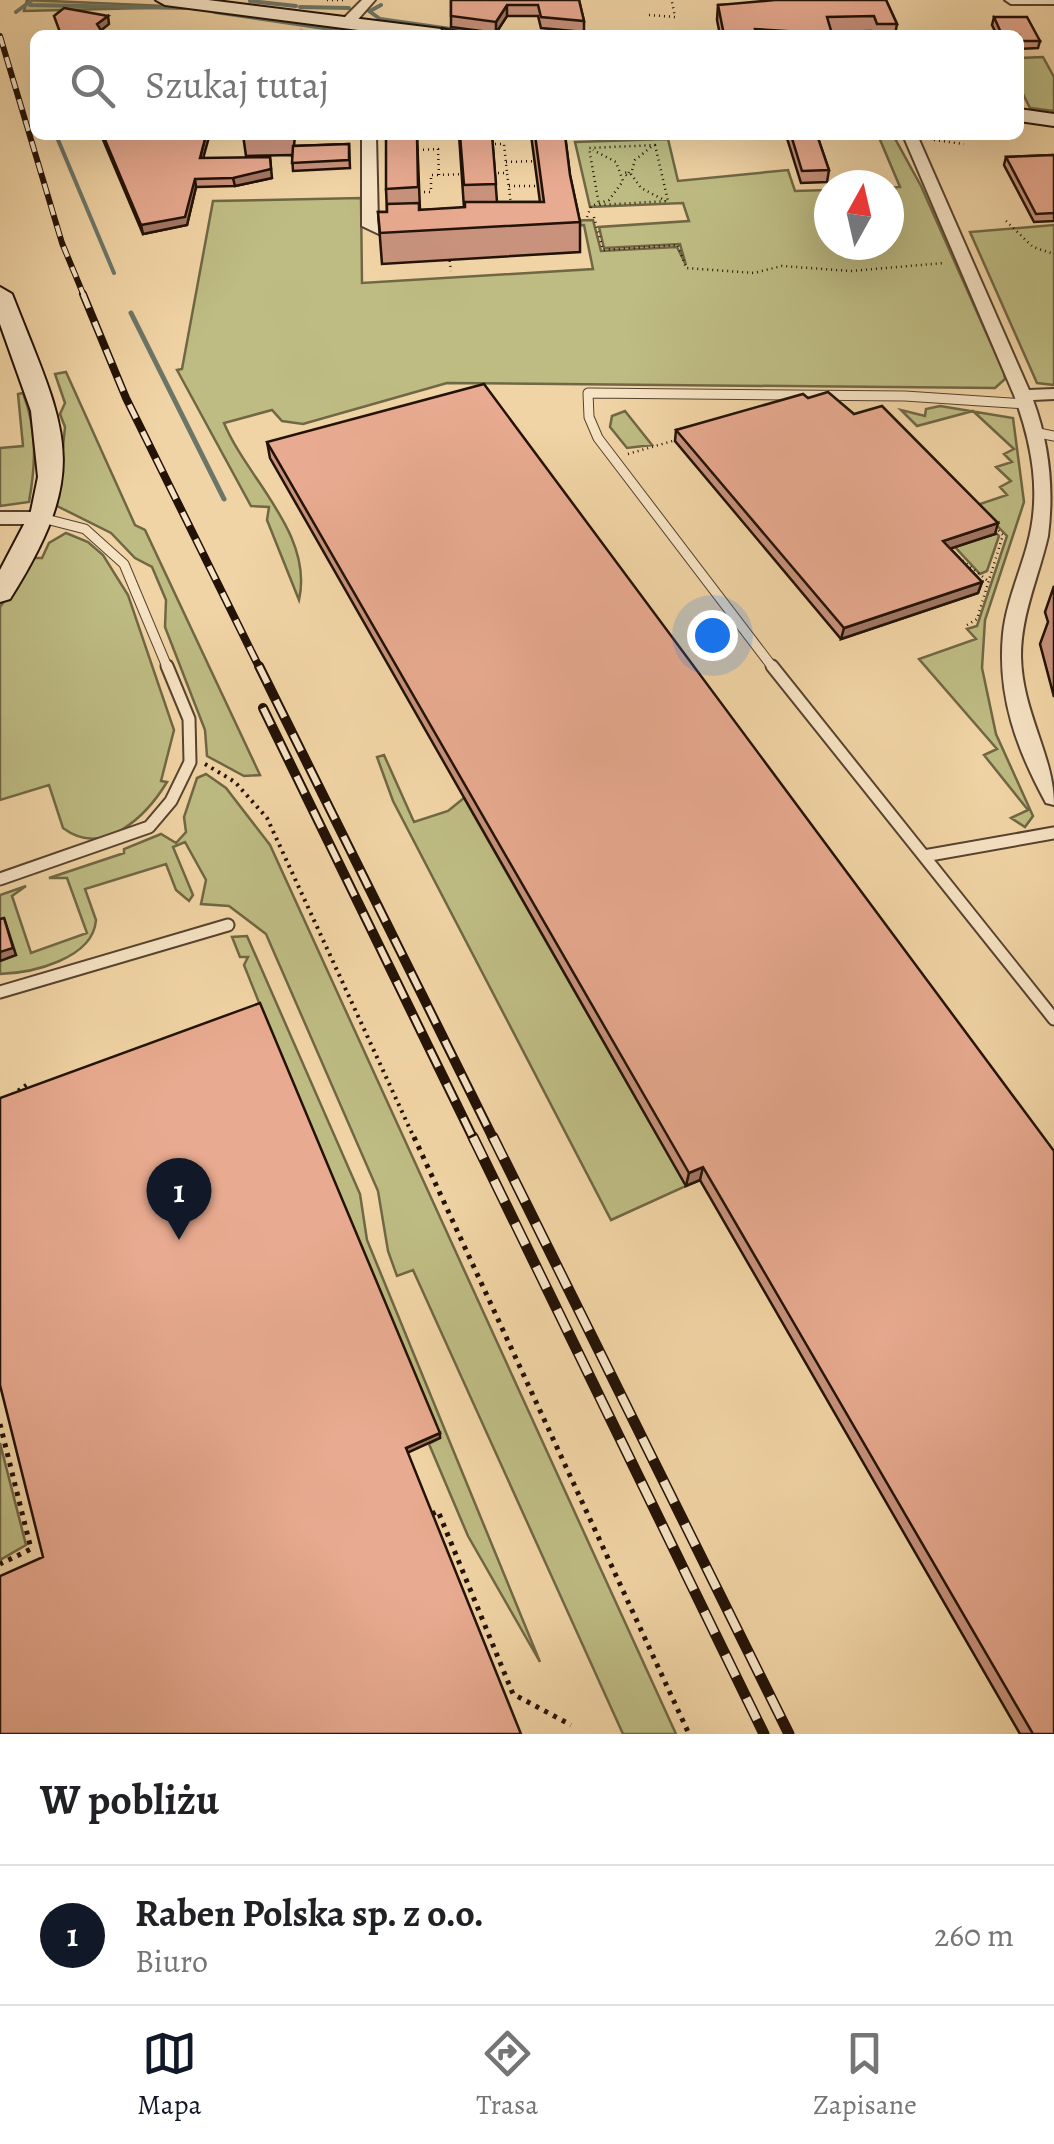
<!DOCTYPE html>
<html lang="pl">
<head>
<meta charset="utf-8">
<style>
  :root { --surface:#fff; --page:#f2f2f2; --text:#202124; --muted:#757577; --line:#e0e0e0; --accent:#111827 }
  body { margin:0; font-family:Alegreya,serif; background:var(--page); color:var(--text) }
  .compass { position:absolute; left:814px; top:170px; width:90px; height:90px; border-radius:50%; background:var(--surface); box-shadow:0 10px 40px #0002; rotate:8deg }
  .you { position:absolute; left:712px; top:635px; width:35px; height:35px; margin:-25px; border:8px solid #fff; border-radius:50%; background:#1a73e8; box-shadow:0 0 0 15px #1a73e833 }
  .badge { display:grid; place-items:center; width:65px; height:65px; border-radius:50%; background:var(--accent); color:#fff; font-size:32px; font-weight:700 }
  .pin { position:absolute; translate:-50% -82px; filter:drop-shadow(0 2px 5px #0008) }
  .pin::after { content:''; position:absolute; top:52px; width:35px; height:30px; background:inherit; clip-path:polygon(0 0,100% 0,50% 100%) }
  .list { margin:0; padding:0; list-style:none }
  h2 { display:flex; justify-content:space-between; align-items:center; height:130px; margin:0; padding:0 40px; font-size:42px }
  h2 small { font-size:32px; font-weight:400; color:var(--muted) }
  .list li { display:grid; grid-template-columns:65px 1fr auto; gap:30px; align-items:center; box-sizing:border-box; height:140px; padding:0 40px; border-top:2px solid var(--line) }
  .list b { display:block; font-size:38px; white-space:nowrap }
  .list p { margin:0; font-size:32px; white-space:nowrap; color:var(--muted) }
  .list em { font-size:32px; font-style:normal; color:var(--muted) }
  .icon { flex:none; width:55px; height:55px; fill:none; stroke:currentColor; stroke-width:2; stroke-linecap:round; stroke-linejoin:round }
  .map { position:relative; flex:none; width:1054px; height:1734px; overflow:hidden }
  .search { position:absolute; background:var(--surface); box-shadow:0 10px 40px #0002; left:30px; right:30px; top:30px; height:110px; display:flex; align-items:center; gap:25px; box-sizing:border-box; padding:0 35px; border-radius:15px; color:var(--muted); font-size:38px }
  .sheet { height:270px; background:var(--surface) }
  nav { display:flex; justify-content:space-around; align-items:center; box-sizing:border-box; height:140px; border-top:2px solid var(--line); background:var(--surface); font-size:28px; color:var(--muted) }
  nav a { display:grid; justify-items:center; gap:5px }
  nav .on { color:var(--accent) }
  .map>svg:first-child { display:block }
  .green { fill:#bebc83; stroke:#706744; stroke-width:2.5 }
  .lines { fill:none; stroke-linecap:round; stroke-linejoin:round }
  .stream-far1 { stroke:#6b7668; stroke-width:4 }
  .stream { stroke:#6b7668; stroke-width:5 }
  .lane-far1-casing { stroke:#56422e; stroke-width:11 }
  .lane-casing { stroke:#56422e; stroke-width:15 }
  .street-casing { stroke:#56422e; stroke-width:4 }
  .secondary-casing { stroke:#231206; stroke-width:4 }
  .path-far2 { stroke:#231206; stroke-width:2.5; stroke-dasharray:1 4; stroke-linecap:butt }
  .path-far1 { stroke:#231206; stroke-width:4; stroke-dasharray:2.5 5; stroke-linecap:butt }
  .path { stroke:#231206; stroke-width:5; stroke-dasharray:4 6; stroke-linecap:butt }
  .lane-far1 { stroke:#f6e3c4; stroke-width:9 }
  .lane { stroke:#f6e3c4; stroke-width:11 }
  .street { fill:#f6e3c4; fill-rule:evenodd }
  .secondary { fill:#f6e3c4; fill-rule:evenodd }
  .rail-far3-casing { stroke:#231206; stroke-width:6 }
  .rail-far2-casing { stroke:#231206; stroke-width:8 }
  .rail-far1-casing { stroke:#231206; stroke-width:10 }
  .rail-casing { stroke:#231206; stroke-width:11 }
  .rail-far3 { stroke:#f6e3c4; stroke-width:4; stroke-dasharray:11; stroke-linecap:butt }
  .rail-far2 { stroke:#f6e3c4; stroke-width:5; stroke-dasharray:15; stroke-linecap:butt }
  .rail-far1 { stroke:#f6e3c4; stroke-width:6; stroke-dasharray:19; stroke-linecap:butt }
  .rail { stroke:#f6e3c4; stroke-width:8; stroke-dasharray:24; stroke-linecap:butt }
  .wall { fill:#c8927c; stroke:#231206; stroke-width:2.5 }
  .shaded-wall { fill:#a27765; stroke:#231206; stroke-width:2.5 }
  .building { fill:#e8aa90; stroke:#231206; stroke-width:2.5 }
</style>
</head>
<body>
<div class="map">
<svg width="1054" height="1734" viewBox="0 0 1054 1734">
  <rect width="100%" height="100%" fill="#f1d4a5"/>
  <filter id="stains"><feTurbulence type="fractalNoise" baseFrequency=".002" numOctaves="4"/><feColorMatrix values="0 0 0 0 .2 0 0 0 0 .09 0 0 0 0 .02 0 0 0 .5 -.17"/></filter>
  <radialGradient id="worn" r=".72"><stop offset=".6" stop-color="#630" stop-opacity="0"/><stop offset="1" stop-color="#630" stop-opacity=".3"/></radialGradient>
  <path class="green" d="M27,0L188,7L24,11Z
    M1043,57L1054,77V111L1030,108L1019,86V58Z
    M878,135H893L921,186L1004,373L1005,379L995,388L447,383L303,424L282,421L272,410L224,423C247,479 314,534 299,600L267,520L269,507L251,506L177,370L182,369L213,201L361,198L362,283L593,269L584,225L563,226L562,221L593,220L601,251L677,247L686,265L680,244L604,248L599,227L689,221L683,203L590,207L575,142L668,139L678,181L788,170L795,191L829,190V245H889V188L900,187Z
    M1054,225V385L1037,383L970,232Z
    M66,372L135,525L145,530L260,775L244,776L207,756L205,730L165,627L166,600L152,567L135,558L111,533L57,506L65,427L60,414L65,403L55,374Z
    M23,393C37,430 36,463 29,502L0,506V448L23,446L18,394Z
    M940,406L1013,418L1024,502L985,620L982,668L996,734L1033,816L1025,827L1011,818L1028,810L984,755L997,749L919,659L976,639L967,629L977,626L1007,536L977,505L1007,495L1000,487L1011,481L996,467L1012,462L1004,454L1014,449L973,411L917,426L901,410L925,416L926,409Z
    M625,411L652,445L627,448L610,427L612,416Z
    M973,509L999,536L987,571L980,574L955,547L994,534Z
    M66,533L88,542L103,555L128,595L174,730L161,781L167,782C147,815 104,859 63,828L49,785L0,800V607L34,558H42L49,543Z
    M384,755L414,822L448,811L464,798L686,1186L611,1220L393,801L377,757Z
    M206,774L226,788L270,845L676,1734H623L413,1270L397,1276L388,1251L378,1191L266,934L229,906L201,904L206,880L185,842L173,847L193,895L189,901L176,890L166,864L85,889L96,920C93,959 32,973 0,974V961L16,955L0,928V895L26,886L12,896L31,953L87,933L67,878H49L124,853V849L161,834L176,843L186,832L184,817L197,778Z
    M247,936L360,1194L367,1240L540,1662L468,1536L429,1444L440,1438L262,1010L244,965L248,957H240L232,937Z
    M0,1443L26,1545L0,1560Z"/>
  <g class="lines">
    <path class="stream-far1" d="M250,1L296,6
      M30,5L185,8
      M300,7L349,8
      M369,11L380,19L493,35
      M370,11L381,5
      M16,12L31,1
      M215,12L358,33
      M56,135L114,273"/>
    <path class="stream" d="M131,313L224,499"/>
    <g class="lane-far1-casing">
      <path id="lane-far1" d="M1034,432L1054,436
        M42,518L85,529L124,564L168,669
        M774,669L598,438L589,417L588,393L905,396L1026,404"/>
    </g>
    <g class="lane-casing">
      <path id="lane" d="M772,666L1054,1019
        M924,856L1054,833
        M0,879L149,827L171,801L190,762L189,719L167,666
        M0,992L228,925"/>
    </g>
    <g class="street-casing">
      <path id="street" d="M362,0H375L353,25H343V19Z
        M1005,0H1054V4H1011Z
        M362,135H376L378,224L410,223L418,228L415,231L381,235L362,226Z
        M903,135H917L1029,390L1054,389V399L1033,400C1049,443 1054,490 1048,536C1039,576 1021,614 1021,656C1022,713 1054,755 1054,805L1046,803C1017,750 997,696 1003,634C1006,604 1019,575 1027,546C1042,494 1032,444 1014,395Z
        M0,512H42L51,518L42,524H0Z"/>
    </g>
    <g class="secondary-casing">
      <path id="secondary" d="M156,0H208L441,29L450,35H397L165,5Z
        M1019,109L1054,114V126L1019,121Z
        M0,287L12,294C65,430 94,466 10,599L0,602V570L31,511L38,477L31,411L0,324Z"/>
    </g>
    <path class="path-far2" d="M327,0H346
      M649,15L675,17L672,2
      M934,140L964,144
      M490,144H504L507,173
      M655,145L668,201L599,205L589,148Z
      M651,147L635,160L631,174L641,188L666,201
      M418,150L438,149L439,175L464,174
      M506,162L536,161
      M629,172L627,176L624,173Z
      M493,173H507L511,204
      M509,186H539
      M419,192H431V175H439
      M587,217L591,206L609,200L623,181L616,162L593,150
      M594,217L603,250L678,245L686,268L754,273L782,266L851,271L944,263
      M1006,221L1033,247L1054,254
      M449,256L451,271
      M628,454L676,440
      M951,551L988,581
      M967,625L977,619L1003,535L995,527"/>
    <path class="path-far1" d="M205,764L235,782L267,818L415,1140
      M12,1095L29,1083"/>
    <path class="path" d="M414,1137L689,1734
      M0,1424L31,1549L0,1564
      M432,1514L438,1511L513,1694L571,1725"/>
    <use href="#lane-far1" class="lane-far1"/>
    <use href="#lane" class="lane"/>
    <use href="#street" class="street"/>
    <use href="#secondary" class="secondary"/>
    <g class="rail-far3-casing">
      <path id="rail-far3" d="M0,36L62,243L84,296"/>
    </g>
    <g class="rail-far2-casing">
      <path id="rail-far2" d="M83,294L126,398L260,669"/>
    </g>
    <g class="rail-far1-casing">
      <path id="rail-far1" d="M259,666L494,1140
        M263,708L474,1140"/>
    </g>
    <g class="rail-casing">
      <path id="rail" d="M473,1137L764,1734
        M493,1137L789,1734"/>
    </g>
    <use href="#rail-far3" class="rail-far3"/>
    <use href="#rail-far2" class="rail-far2"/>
    <use href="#rail-far1" class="rail-far1"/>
    <use href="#rail" class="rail"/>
  </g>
  <path class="wall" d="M451,0H579L584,21V32L541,28L538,16H507L496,33L451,27Z
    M886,0L897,24L895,35H873L871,31L831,32L832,35H720L717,20L718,5Z
    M994,17L1040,41L1038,48L1019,49V35H997L992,25Z
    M101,135H208L203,158L272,178L235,186L196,187L187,225L143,234Z
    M243,135H295L294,146L349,144L350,168L293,171L292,155L246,156Z
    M417,135L420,210L464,208L459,135H492L497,202H540L531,135H565L570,175L580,222V252L382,264L378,212H387L386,189Z
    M786,135H817L829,170L827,182L801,183Z
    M1054,155V221L1034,222L1004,165L1006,157Z
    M808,398L995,534L950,548L982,582L978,593L841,639L675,441L676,430Z
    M267,442L1054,1734H1020L700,1180L686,1186L270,458Z
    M1054,586V697L1040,644L1048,622L1045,612Z"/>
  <path class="shaded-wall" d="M507,5V16L496,33V22Z
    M108,16L109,24L99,32L97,24Z
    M206,135H208L209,137L201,166L200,158Z
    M270,157L272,178L235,186L233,178Z
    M195,179L196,187L187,225L143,234L141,225Z
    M998,523L995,534L940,552L943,541Z
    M982,582L978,593L841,639L844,628Z
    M4,918L16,955L0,961V952Z
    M703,1167L700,1180L686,1186L689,1173Z
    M440,1433V1438L407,1453L406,1448Z"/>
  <path class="building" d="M451,0H579L584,21L541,17L538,5H507L496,22L451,16Z
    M775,0H886L897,24H877L874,16L827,17L832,34L755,29L756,35H724L718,5Z
    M64,8L108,16L97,24L104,35H61L54,16Z
    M994,17H1027L1040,41H1019V35H1002Z
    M442,28L478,35H384V33L442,32Z
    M301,31L328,33V35H301Z
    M103,135H206L200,158L270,157L271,169L233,178L195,179L185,217L141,225Z
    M386,135H417L418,187L386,189Z
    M460,135H492L496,184L464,185Z
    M535,135H565L570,175L580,222L380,233L378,212H387V204L419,203V210L465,207V202H544Z
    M791,135H817L829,170L802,171Z
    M349,144V160L292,163L293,146Z
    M1054,155V213L1036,214L1006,157Z
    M484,384L1054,1151V1734H1033L703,1167L689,1173L267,442Z
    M828,392L854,414L882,406L998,523L943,541L982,582L844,628L676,430L803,394L808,398Z
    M4,918L13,948L0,952V919Z
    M260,1003L440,1433L406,1448L521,1734H0V1576L43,1557L0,1385V1098Z"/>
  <rect width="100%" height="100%" filter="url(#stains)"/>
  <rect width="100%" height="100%" fill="url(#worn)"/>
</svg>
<svg class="compass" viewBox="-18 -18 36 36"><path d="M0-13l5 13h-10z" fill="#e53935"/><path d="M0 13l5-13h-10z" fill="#757577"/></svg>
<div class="you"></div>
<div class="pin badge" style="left:179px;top:1240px">1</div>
<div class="search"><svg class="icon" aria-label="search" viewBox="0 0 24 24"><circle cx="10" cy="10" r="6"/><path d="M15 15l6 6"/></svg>Szukaj tutaj</div>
</div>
<section class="sheet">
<h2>W pobliżu<small></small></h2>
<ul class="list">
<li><span class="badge">1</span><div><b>Raben Polska sp. z o.o.</b><p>Biuro</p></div><em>260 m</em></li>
</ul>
</section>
<nav>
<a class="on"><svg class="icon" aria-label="map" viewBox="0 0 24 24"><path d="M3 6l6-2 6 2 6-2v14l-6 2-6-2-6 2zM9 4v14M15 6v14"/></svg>Mapa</a>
<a><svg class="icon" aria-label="directions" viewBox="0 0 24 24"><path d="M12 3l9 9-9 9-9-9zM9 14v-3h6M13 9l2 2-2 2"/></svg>Trasa</a>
<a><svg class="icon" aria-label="saved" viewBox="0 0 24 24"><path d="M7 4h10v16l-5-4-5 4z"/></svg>Zapisane</a>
</nav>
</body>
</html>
